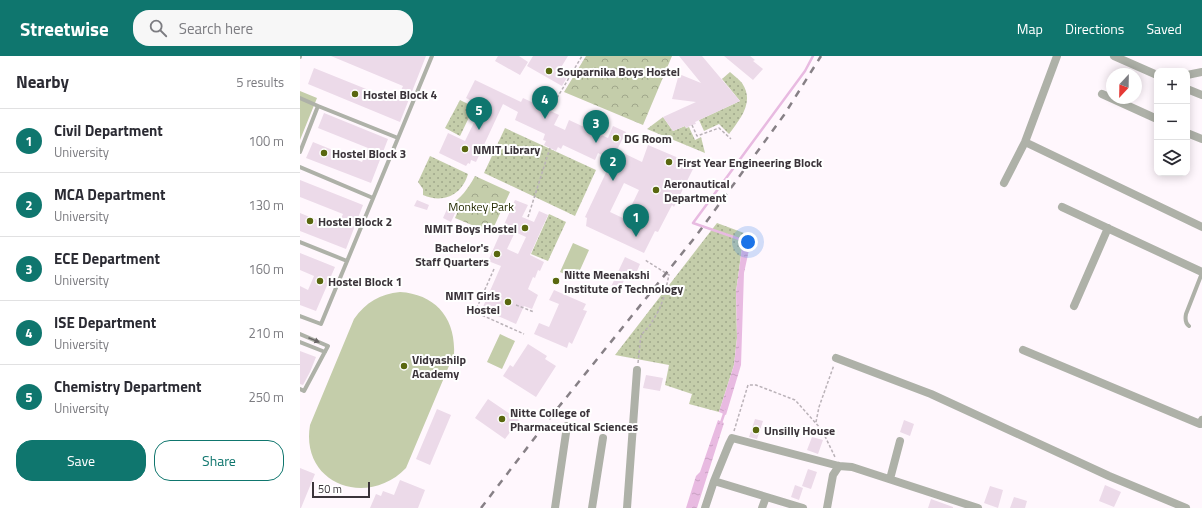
<!DOCTYPE html>
<html lang="en">
<head>
<meta charset="utf-8">
<style>
  :root { --surface:#fff; --page:#f7f7f7; --text:#2b2b33; --muted:#7c7c81; --line:#e1e1e2; --accent:#0f766e }
  body { margin:0; font-family:"Titillium Web",sans-serif; background:var(--page); color:var(--text) }
  .controls { position:absolute; right:12px; top:12px; display:grid; overflow:hidden; border-radius:8px; box-shadow:0 2px 10px #0003 }
  .controls button { width:36px; height:36px; display:grid; place-items:center; padding:0; border:0; border-bottom:1px solid var(--line); background:var(--surface); color:var(--text); font:20px sans-serif }
  .compass { position:absolute; left:806px; top:12px; width:36px; height:36px; border-radius:50%; background:var(--surface); box-shadow:0 2px 10px #0003; rotate:202deg }
  .scale { position:absolute; left:12px; bottom:10px; width:58px; box-sizing:border-box; padding-left:4px; border:2px solid #3b343a; border-top:0; font-size:11px; line-height:14px; white-space:nowrap; color:#3b343a; -webkit-text-stroke:3px #fff; paint-order:stroke }
  .you { position:absolute; left:448px; top:186px; width:14px; height:14px; margin:-10px; border:3px solid #fff; border-radius:50%; background:#1a73e8; box-shadow:0 0 0 6px #1a73e833 }
  .badge { display:grid; place-items:center; width:26px; height:26px; border-radius:50%; background:var(--accent); color:#fff; font-size:13px; font-weight:700 }
  .pin { position:absolute; translate:-50% -33px; filter:drop-shadow(0 1px 2px #0008) }
  .pin::after { content:''; position:absolute; top:21px; width:14px; height:12px; background:inherit; clip-path:polygon(0 0,100% 0,50% 100%) }
  .list { margin:0; padding:0; list-style:none }
  h2 { display:flex; justify-content:space-between; align-items:center; height:52px; margin:0; padding:0 16px; font-size:17px }
  h2 small { font-size:13px; font-weight:400; color:var(--muted) }
  .list li { display:grid; grid-template-columns:26px 1fr auto; gap:12px; align-items:center; box-sizing:border-box; height:64px; padding:0 16px; border-top:1px solid var(--line) }
  .list b { display:block; font-size:15px; white-space:nowrap }
  .list p { margin:0; font-size:13px; white-space:nowrap; color:var(--muted) }
  .list em { font-size:13px; font-style:normal; color:var(--muted) }
  .actions { display:flex; gap:8px; padding:12px 16px }
  .actions a { flex:1; padding:9px 0; border:1px solid var(--accent); border-radius:16px; text-align:center; font-size:14px; color:var(--accent) }
  .actions .main { background:var(--accent); color:#fff }
  .icon { flex:none; width:22px; height:22px; fill:none; stroke:currentColor; stroke-width:2; stroke-linecap:round; stroke-linejoin:round }
  .map { position:relative; flex:none; width:902px; height:452px; overflow:hidden }
  header { display:flex; align-items:center; gap:24px; box-sizing:border-box; height:56px; padding:0 20px; background:var(--accent); color:#fff }
  header strong { font-size:19px }
  nav { display:flex; gap:22px; margin-inline-start:auto; font-size:14px }
  .search { width:280px; height:36px; background:var(--page); display:flex; align-items:center; gap:10px; box-sizing:border-box; padding:0 14px; border-radius:16px; color:var(--muted); font-size:15px }
  main { display:flex }
  aside { flex:1; background:var(--surface) }
  .map>svg:first-child { display:block }
  .grass { fill:url(#grass-dots) }
  .park { fill:url(#park-crowns) }
  .pitch { fill:#c4cdaa }
  .water { fill:url(#water-ripples) }
  .lines { fill:none; stroke-linecap:round; stroke-linejoin:round }
  .stream { stroke:#e8bae1; stroke-width:2.5 }
  .building { fill:#ecdae9; fill-rule:evenodd }
  .path { stroke:#bab2b8; stroke-width:1.5; stroke-dasharray:3 2; stroke-linecap:butt }
  .lane { stroke:#aeb1a8; stroke-width:4 }
  .street { stroke:#aeb1a8; stroke-width:8 }
  .rail { stroke:#878086; stroke-width:2.5; stroke-dasharray:7 7; stroke-linecap:butt }
  .oneway { fill:#696666 }
  .poi-dot { fill:#59670f; stroke:#fff; stroke-width:1.5 }
  .labels { text-anchor:middle; dominant-baseline:central; stroke-width:4; stroke-linejoin:round; paint-order:stroke }
  .poi-label { font-size:12px; font-weight:bold; fill:#3b343a; stroke:#fff; text-anchor:start }
  .park-label { font-size:12px; fill:#272e05; stroke:#fff }
</style>
</head>
<body>
<header>
<strong>Streetwise</strong>
<div class="search"><svg class="icon" aria-label="search" viewBox="0 0 24 24"><circle cx="10" cy="10" r="6"/><path d="M15 15l6 6"/></svg>Search here</div>
<nav><a>Map</a><a>Directions</a><a>Saved</a></nav>
</header>
<main>
<aside>
<h2>Nearby<small>5 results</small></h2>
<ul class="list">
<li><span class="badge">1</span><div><b>Civil Department</b><p>University</p></div><em>100 m</em></li>
<li><span class="badge">2</span><div><b>MCA Department</b><p>University</p></div><em>130 m</em></li>
<li><span class="badge">3</span><div><b>ECE Department</b><p>University</p></div><em>160 m</em></li>
<li><span class="badge">4</span><div><b>ISE Department</b><p>University</p></div><em>210 m</em></li>
<li><span class="badge">5</span><div><b>Chemistry Department</b><p>University</p></div><em>250 m</em></li>
</ul>
<div class="actions"><a class="main">Save</a><a>Share</a></div>
</aside>
<div class="map">
<svg width="902" height="452" viewBox="0 0 902 452">
  <defs>
    <pattern id="grass-dots" width="8" height="8" patternUnits="userSpaceOnUse"><rect width="8" height="8" fill="#c4cdaa"/><path d="M2 2h.1M6 6h.1" fill="none" stroke="#a0a78b" stroke-width="1.8" stroke-linecap="round"/></pattern>
    <pattern id="park-crowns" width="20" height="18" patternUnits="userSpaceOnUse"><rect width="20" height="18" fill="#c4cdaa"/><path d="M2 6a3 3 0 1 1 6 0M12 15a3 3 0 1 1 6 0" fill="none" stroke="#a0a78b"/></pattern>
    <pattern id="water-ripples" width="26" height="14" patternUnits="userSpaceOnUse"><rect width="26" height="14" fill="#e8bae1"/><path d="M2 4q2-2 4 0t4 0M15 11q2-2 4 0t4 0" fill="none" stroke="#c8a0c2"/></pattern>
  </defs>
  <rect width="100%" height="100%" fill="#fff7fd"/>
  <path class="grass" d="M430,16C434,20 439,23 442,27C455,46 440,63 429,78L419,68L404,75L399,64L440,45L422,23Z
    M160,44L174,51L160,80L145,72Z
    M363,61L373,75L385,70L386,72L389,71L395,84L401,81L405,97L347,73Z
    M205,72L296,114L275,160L184,117Z
    M130,100L168,118C162,139 143,148 123,139V133L118,126Z
    M249,158L266,166L248,205L231,198Z
    M417,167L444,177L436,236L437,282L434,309L419,356L389,348L392,338L365,329L369,309L315,299Z"/>
  <path class="park" d="M286,0H372L343,69L264,36Z
    M175,120L210,136L191,177L155,162L158,155L149,150C161,142 168,133 175,120Z"/>
  <path class="pitch" d="M0,35L17,42L0,84Z
    M273,187L289,194L276,223L260,216Z
    M100,236C135,238 156,262 154,298L106,412C68,452 0,429 10,369L54,263C66,246 80,238 100,236Z
    M200,278L215,285L202,313L187,306Z"/>
  <path class="water" d="M444,177L452,180L444,217L441,309L426,359L419,356L434,309L437,282L436,236Z
    M418,364L424,367L397,452H386L396,420L400,416Z"/>
  <g class="lines">
    <path class="stream" d="M445,185L393,167L505,15L513,0
      M421,367L425,355"/>
  </g>
  <path class="building" d="M31,0H126L100,66L8,28L14,12L96,45L103,30Z
    M198,0H219L228,6L220,19L195,5Z
    M233,0H268L260,13L269,18L262,30L227,10Z
    M379,0H402L440,45L395,66L396,68L392,69L386,72L385,70L373,75L363,61L396,46L372,43L379,18L401,27Z
    M424,0H450L455,4L453,5L463,13L453,24Z
    M175,24L221,46L223,42L259,59L254,69L265,74L269,64L308,82L313,70L326,76L317,94L342,106L348,89L395,109L374,151L372,149L358,176L355,175L344,197L286,170L287,162L285,161L312,104L298,97L295,104L263,89L261,93L258,91L256,95L244,89L246,85L243,84L245,78L215,64L218,56L203,48L176,106L171,104L170,108L168,107L166,110L139,97L148,77L165,85L182,50L166,42ZM324,127L339,134L325,163L310,156Z
    M24,57L88,83L71,127L6,102L13,86L62,106L68,92L18,72Z
    M0,124L63,149L46,193L0,175V157L37,172L43,158L0,141Z
    M117,144L129,149L127,154L114,150Z
    M215,144L228,149L222,161L234,166L239,155L248,159L230,199L244,206L240,215L238,214L235,222L233,221L228,233L238,239L232,253L224,250L216,268L182,253L201,210L188,205ZM215,176L226,181L218,198L207,193Z
    M148,151L156,155L151,166L143,162Z
    M0,197L35,211L16,255L0,249V230L8,234L14,220L0,214Z
    M325,201L340,208L334,222L327,218L318,237L310,233Z
    M254,234L286,248L283,254L287,255L272,288L269,286L267,292L234,278L239,267L249,271L259,248L249,244Z
    M228,288L247,300L245,303L256,310L236,341L203,320L210,309L213,311Z
    M0,295L16,301L10,316L3,329L0,328Z
    M346,319L363,322L360,335L343,332Z
    M188,343L219,364L205,383L175,362Z
    M137,353L151,359L130,409L116,403Z
    M455,363L463,365L457,383L449,381Z
    M604,364L614,368L610,380L600,376Z
    M512,381L523,384L518,398L507,394Z
    M0,412L15,418L1,452H0Z
    M508,413L517,416L511,433L502,430Z
    M100,424L125,434L118,452H70L76,438L81,440L83,435L94,439Z
    M495,429L503,432L499,444L491,441Z
    M805,429L821,436L814,451L799,445Z
    M690,430L703,434L698,452L684,447Z
    M714,441L727,445L725,452H710Z
    M631,443L653,451V452H628Z"/>
  <g class="lines">
    <path class="path" d="M257,42L282,0
      M392,69L397,80L419,72L431,83
      M228,161L250,92
      M194,213L175,256L224,278
      M216,249L234,256
      M338,307L341,279L350,269L359,254L364,241L369,219L345,204
      M516,366L519,351L534,309
      M434,375L448,329H456L495,344L522,374L535,401"/>
    <path class="lane" d="M0,1V0
      M0,42L18,50
      M0,96L18,50L98,82
      M0,111L73,142
      M0,186L47,205
      M0,260L21,268L132,0
      M889,270C885,267 885,263 886,258L902,217
      M0,278L28,290L4,335L0,333
      M0,286L25,296"/>
    <path class="street" d="M814,0L857,19
      M887,19L902,16
      M887,33L902,39
      M802,38L857,63
      M887,77L902,83
      M725,86L902,171
      M704,127L725,86L757,0
      M762,151L902,216
      M774,250L808,172
      M723,294L900,368L902,364
      M536,302L631,338L809,420L886,452
      M590,423L600,385
      M414,425L503,452
      M255,452L267,370
      M292,452L303,382
      M327,452L337,314
      M405,452L414,425L429,388L432,382L539,410L552,411L678,452
      M462,452L466,441
      M527,452L533,419L539,410"/>
    <path class="rail" d="M181,452L253,358L396,180L484,59L521,0"/>
  </g>
  <defs><path id="oneway-solid" d="M-6-.8H1V-3.2L6.5 0L1 3.2V.8H-6Z"/></defs>
  <use class="oneway" href="#oneway-solid" transform="translate(14 284) rotate(22)"/>
  <g class="poi-dot">
    <circle cx="249" cy="15" r="4"/>
    <circle cx="55" cy="38" r="4"/>
    <circle cx="316" cy="82" r="4"/>
    <circle cx="165" cy="93" r="4"/>
    <circle cx="24" cy="97" r="4"/>
    <circle cx="369" cy="106" r="4"/>
    <circle cx="356" cy="134" r="4"/>
    <circle cx="10" cy="165" r="4"/>
    <circle cx="225" cy="172" r="4"/>
    <circle cx="197" cy="198" r="4"/>
    <circle cx="20" cy="225" r="4"/>
    <circle cx="256" cy="225" r="4"/>
    <circle cx="208" cy="246" r="4"/>
    <circle cx="104" cy="310" r="4"/>
    <circle cx="202" cy="363" r="4"/>
    <circle cx="456" cy="374" r="4"/>
  </g>
  <g class="labels">
    <g class="poi-label">
      <text x="257" y="15">Souparnika Boys Hostel</text>
      <text x="63" y="38">Hostel Block 4</text>
      <text x="324" y="82">DG Room</text>
      <text x="173" y="93">NMIT Library</text>
      <text x="32" y="97">Hostel Block 3</text>
      <text x="377" y="106">First Year Engineering Block</text>
      <text x="364" y="127">Aeronautical<tspan x="364" dy="14">Department</tspan></text>
      <text x="18" y="165">Hostel Block 2</text>
      <text x="217" y="172" text-anchor="end">NMIT Boys Hostel</text>
      <text x="189" y="191" text-anchor="end">Bachelor's<tspan x="189" dy="14">Staff Quarters</tspan></text>
      <text x="264" y="218">Nitte Meenakshi<tspan x="264" dy="14">Institute of Technology</tspan></text>
      <text x="28" y="225">Hostel Block 1</text>
      <text x="200" y="239" text-anchor="end">NMIT Girls<tspan x="200" dy="14">Hostel</tspan></text>
      <text x="112" y="303">Vidyashilp<tspan x="112" dy="14">Academy</tspan></text>
      <text x="210" y="356">Nitte College of<tspan x="210" dy="14">Pharmaceutical Sciences</tspan></text>
      <text x="464" y="374">Unsilly House</text>
    </g>
    <g class="park-label">
      <text x="181" y="150">Monkey Park</text>
    </g>
  </g>
</svg>
<div class="controls">
<button>+</button>
<button>−</button>
<button><svg class="icon" aria-label="layers" viewBox="0 0 24 24"><path d="M12 4l9 5-9 5-9-5zM3 14l9 5 9-5"/></svg></button>
</div>
<svg class="compass" viewBox="-18 -18 36 36"><path d="M0-13l5 13h-10z" fill="#e53935"/><path d="M0 13l5-13h-10z" fill="#7c7c81"/></svg>
<div class="scale">50 m</div>
<div class="you"></div>
<div class="pin badge" style="left:336px;top:181px">1</div>
<div class="pin badge" style="left:313px;top:125px">2</div>
<div class="pin badge" style="left:296px;top:87px">3</div>
<div class="pin badge" style="left:245px;top:63px">4</div>
<div class="pin badge" style="left:179px;top:74px">5</div>
</div>
</main>
</body>
</html>
